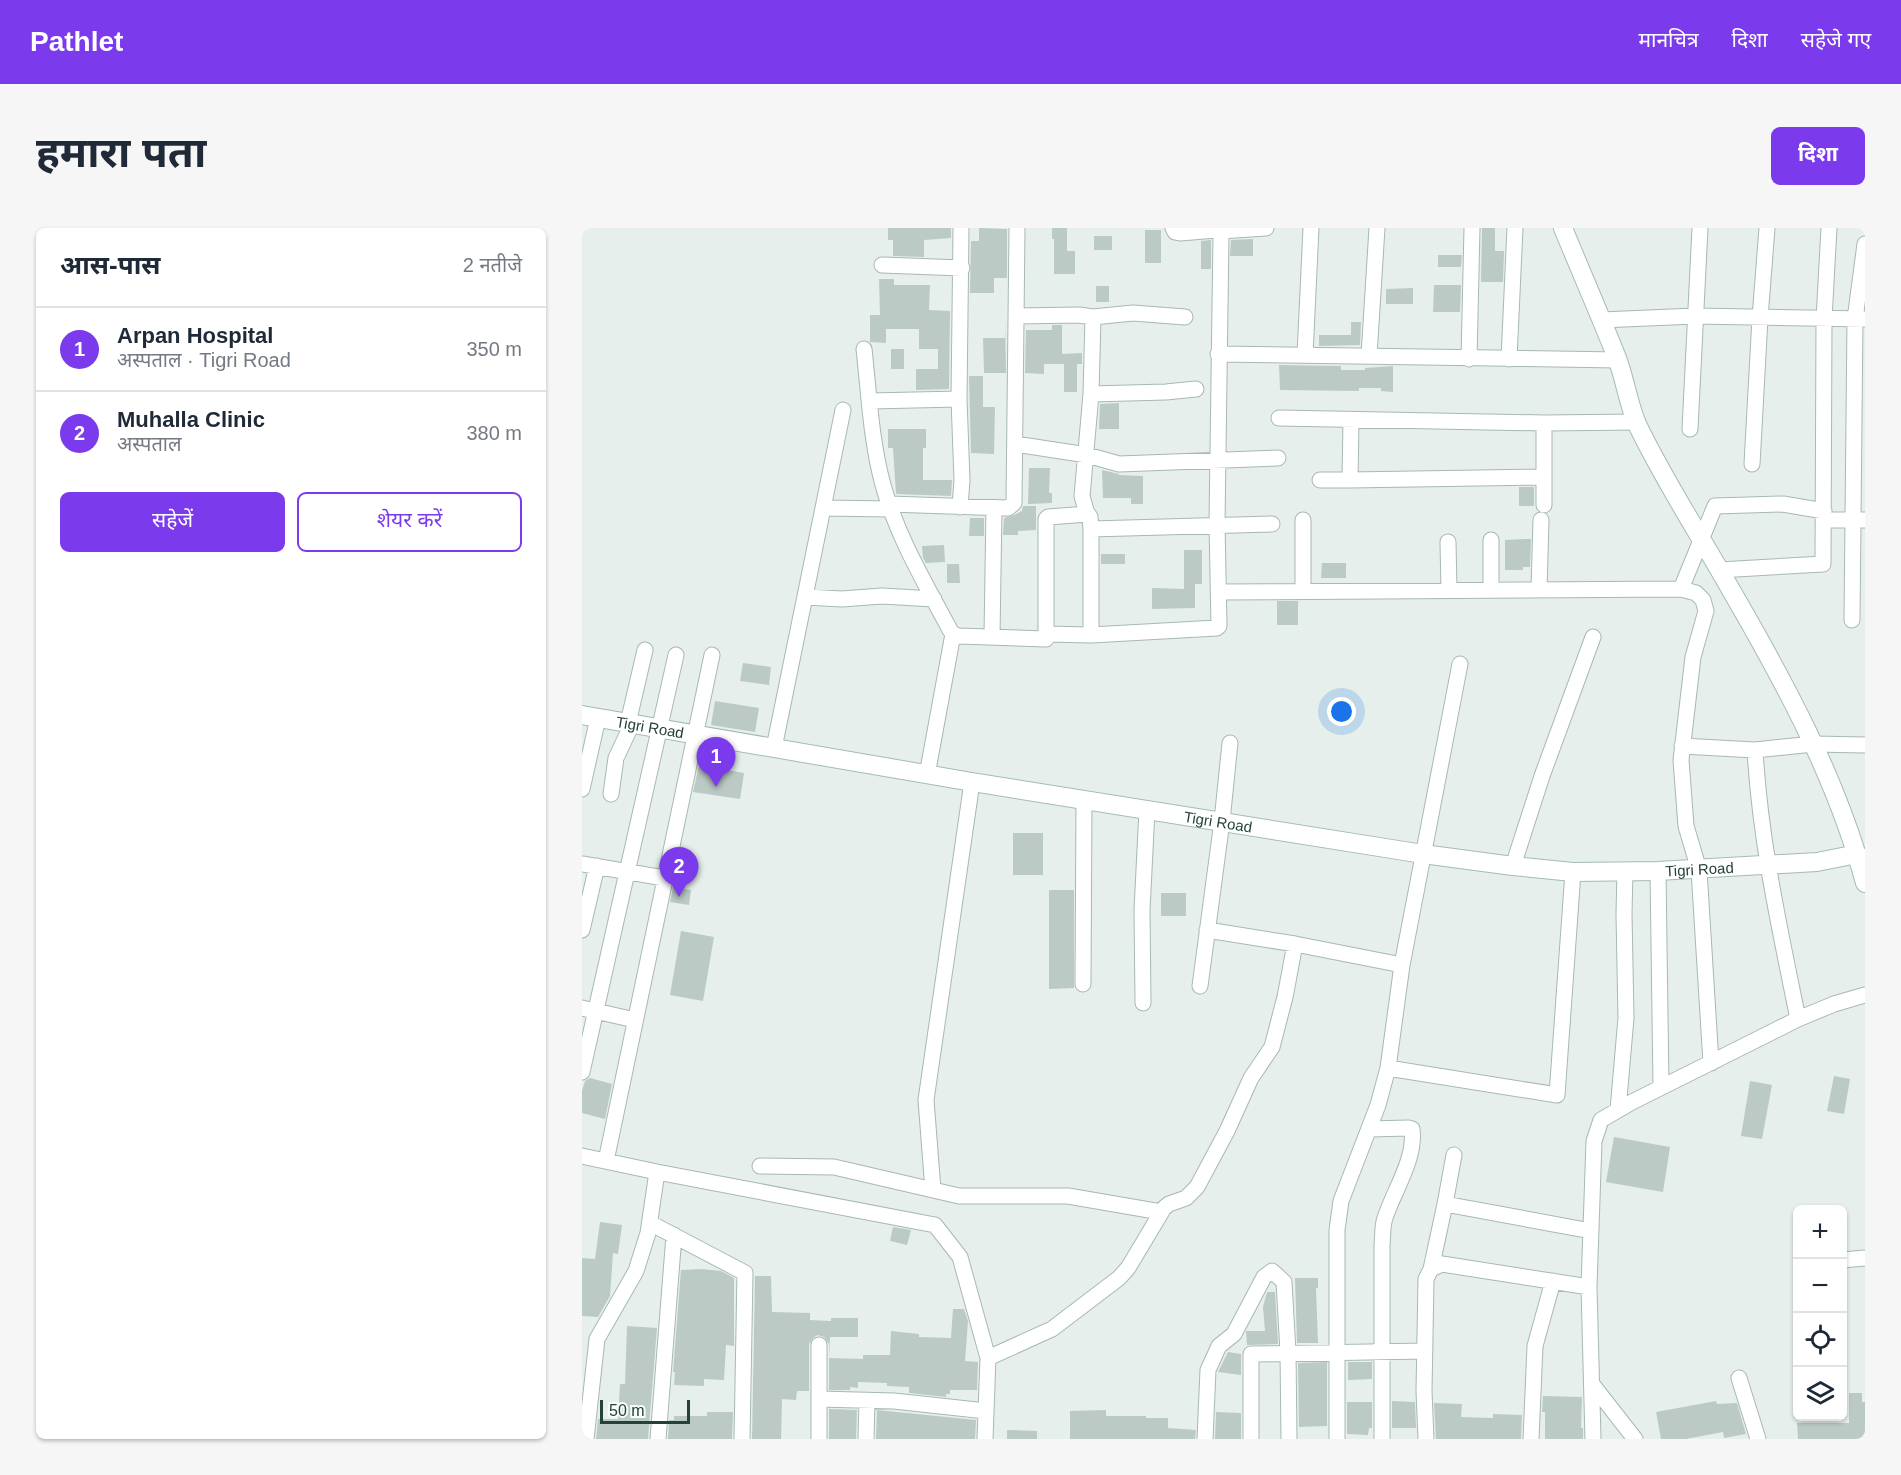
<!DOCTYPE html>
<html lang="hi">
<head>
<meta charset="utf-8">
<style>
  :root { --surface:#fff; --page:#f6f6f7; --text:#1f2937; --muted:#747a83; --line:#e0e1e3; --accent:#7c3aed }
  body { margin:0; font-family:Arial,"Noto Sans Devanagari",sans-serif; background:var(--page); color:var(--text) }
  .controls { position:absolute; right:18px; bottom:18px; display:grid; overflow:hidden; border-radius:9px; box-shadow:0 2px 4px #0004 }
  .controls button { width:54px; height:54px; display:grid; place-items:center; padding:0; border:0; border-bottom:2px solid var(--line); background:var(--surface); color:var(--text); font:30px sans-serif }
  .scale { position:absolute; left:18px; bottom:15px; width:90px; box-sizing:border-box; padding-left:6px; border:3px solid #24423a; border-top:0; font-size:16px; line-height:21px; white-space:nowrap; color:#24423a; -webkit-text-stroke:4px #f7fbf9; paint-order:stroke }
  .you { position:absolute; left:760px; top:484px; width:21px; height:21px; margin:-15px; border:4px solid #fff; border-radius:50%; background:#1a73e8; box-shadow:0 0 0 9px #1a73e833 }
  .badge { display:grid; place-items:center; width:39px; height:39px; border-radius:50%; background:var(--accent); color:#fff; font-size:20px; font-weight:700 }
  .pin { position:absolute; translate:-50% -50px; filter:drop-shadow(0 2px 3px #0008) }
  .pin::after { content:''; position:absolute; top:32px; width:21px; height:18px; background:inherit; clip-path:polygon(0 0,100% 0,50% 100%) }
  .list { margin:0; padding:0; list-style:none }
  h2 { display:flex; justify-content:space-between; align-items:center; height:78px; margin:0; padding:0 24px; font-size:26px }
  h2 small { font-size:20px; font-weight:400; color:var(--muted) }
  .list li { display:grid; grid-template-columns:39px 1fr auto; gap:18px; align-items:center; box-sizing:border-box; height:84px; padding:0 24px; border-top:2px solid var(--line) }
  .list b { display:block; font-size:22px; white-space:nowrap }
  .list p { margin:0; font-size:20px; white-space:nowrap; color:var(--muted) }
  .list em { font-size:20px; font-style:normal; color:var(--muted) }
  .actions { display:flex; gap:12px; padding:18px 24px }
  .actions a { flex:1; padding:14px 0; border:2px solid var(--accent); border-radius:9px; text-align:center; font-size:21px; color:var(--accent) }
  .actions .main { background:var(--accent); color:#fff }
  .icon { flex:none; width:33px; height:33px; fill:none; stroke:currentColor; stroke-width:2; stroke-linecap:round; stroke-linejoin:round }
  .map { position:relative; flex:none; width:1283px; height:1211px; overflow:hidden; border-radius:9px }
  header { display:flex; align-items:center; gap:36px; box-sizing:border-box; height:84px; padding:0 30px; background:var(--accent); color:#fff }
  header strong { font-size:28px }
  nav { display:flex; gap:33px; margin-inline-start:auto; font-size:21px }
  .intro { display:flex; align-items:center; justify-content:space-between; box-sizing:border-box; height:144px; padding:0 36px }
  h1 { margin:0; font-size:42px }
  .button { padding:15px 27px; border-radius:9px; background:var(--accent); color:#fff; font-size:21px; font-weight:700 }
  main { display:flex; gap:36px; padding:0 36px }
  aside { flex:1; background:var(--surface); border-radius:9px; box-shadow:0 2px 4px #0004 }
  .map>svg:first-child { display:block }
  .building { fill:#bbcac4 }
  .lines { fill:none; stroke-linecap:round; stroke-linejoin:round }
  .street-casing { stroke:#a8b8b2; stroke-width:17 }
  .secondary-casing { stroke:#a4bbb3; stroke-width:20 }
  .street { stroke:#fff; stroke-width:15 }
  .secondary { stroke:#fff; stroke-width:18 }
  .labels { text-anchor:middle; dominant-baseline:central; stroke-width:6; stroke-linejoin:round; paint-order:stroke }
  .street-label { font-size:15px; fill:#24423a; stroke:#f7fbf9 }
</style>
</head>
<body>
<header>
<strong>Pathlet</strong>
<nav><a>मानचित्र</a><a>दिशा</a><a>सहेजे गए</a></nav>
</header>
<div class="intro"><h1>हमारा पता</h1><a class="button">दिशा</a></div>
<main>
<aside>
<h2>आस-पास<small>2 नतीजे</small></h2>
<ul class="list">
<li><span class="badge">1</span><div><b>Arpan Hospital</b><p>अस्पताल · Tigri Road</p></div><em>350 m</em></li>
<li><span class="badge">2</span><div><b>Muhalla Clinic</b><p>अस्पताल</p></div><em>380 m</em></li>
</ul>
<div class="actions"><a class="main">सहेजें</a><a>शेयर करें</a></div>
</aside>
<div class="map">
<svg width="1283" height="1211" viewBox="0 0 1283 1211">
  <rect width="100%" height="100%" fill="#e6efeb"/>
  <path class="building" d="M306,0H369V10L342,12V29L311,28V12H306Z
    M397,0L425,1V50H412V65H388L389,13H397Z
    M470,0H485V23H493V46H472V11H470Z
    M900,0H913V23H922L921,54H899Z
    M563,2H579V35H563Z
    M512,8H530V22H512Z
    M671,11V28H648L649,12Z
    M629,12V41H619V13Z
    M856,27H880L879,39H856Z
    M297,51H312V57H348L347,82L368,83L367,161L334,162V141H356V121H337V101H304V115L288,114V87H298Z
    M852,57H879L878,84H851Z
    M514,58H527V74H514Z
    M831,60V76H804V61Z
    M423,92L424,145H402L401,110H423Z
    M769,94H779L778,117L737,118V107H769Z
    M470,97H480V126L500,125V136H495V164H482V136H462V146L443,145L444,102H470Z
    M309,121H322V141H309Z
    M697,137L759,138V142H783V140L811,138V164L799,163V160H777V163L698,162Z
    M387,148H401V179H413L412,226L389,225Z
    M537,175V201H517L518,176Z
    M306,201H344V220H341V252H370L369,268L314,266L311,220H306Z
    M447,240H468L467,265H470V275L446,276Z
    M520,242L537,246V247L561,248V276H549V270H521Z
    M937,259H952V278H937Z
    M441,278H454V302L436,303V307H421L422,290L432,287L440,283Z
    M388,290H402V308H387Z
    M943,311H949L948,339H941V342H923V312Z
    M362,317L363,334L344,335L341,330L340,318Z
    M602,322H620V356H613V380L570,381V360L602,361Z
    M519,326H543V336H519Z
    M740,335H764V350H739Z
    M365,336H377L378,355H365Z
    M695,373H716V397H695Z
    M161,435L189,439L187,457L158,453Z
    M133,473L177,480L173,504L129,497Z
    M117,537L162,545L158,571L111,564Z
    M431,605H461V647H431Z
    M91,659L109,662L107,677L88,674Z
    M467,662H492V760L467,761Z
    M579,665H604V688H579Z
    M99,703L132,709L121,773L88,767Z
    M1252,848L1268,851L1262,886L1245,883Z
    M8,850L30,856L23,891L0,885V863L3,853Z
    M1168,853L1190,857L1180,911L1159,908Z
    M1032,909L1088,919L1081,964L1024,954Z
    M18,994L40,997L36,1026L31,1025L28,1068L16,1089L0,1088V1030L13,1031Z
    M311,999L329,1002L325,1017L308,1013Z
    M119,1041L139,1043L152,1050V1118L144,1117L142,1152L122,1151V1158L92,1157L93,1144H91L99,1042Z
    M173,1048H189L190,1084L228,1085V1092L249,1093V1090H276V1109H248L247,1130L281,1131V1127H308L309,1103L337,1106V1109L369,1110L371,1081H382L386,1093L383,1133L396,1134L395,1162H368V1166H364V1169L327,1165V1159L305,1158V1155L276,1154V1160L268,1159V1162H247V1116L242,1109L236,1107L232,1109L227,1116V1163H215L214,1172L200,1171L199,1211H170Z
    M713,1050H736V1060H734L736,1115H715Z
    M685,1064H693L696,1116L665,1117L664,1103H683L681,1079Z
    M45,1098L75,1100L66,1211H14L16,1191H36L38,1156H43Z
    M646,1124L659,1126V1147L636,1144Z
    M745,1134V1198L717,1199L716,1135Z
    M766,1134H790V1151L766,1152Z
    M1267,1165H1280V1174H1283V1211H1216L1215,1195H1267Z
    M961,1168L1000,1169L999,1200H1001V1211H963V1184H960Z
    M810,1173L833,1174L834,1200H810Z
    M1134,1173L1135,1176L1155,1175L1164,1206L1142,1210L1141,1204L1104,1211H1079L1074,1184Z
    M765,1174H790V1200H787L786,1207L765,1206Z
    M852,1175L880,1176L879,1189L911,1190V1186L940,1187L939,1211H854Z
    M247,1181L275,1182L274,1211H247Z
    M295,1182L394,1192L393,1211H294Z
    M524,1182V1188H564V1190H586V1200L614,1202L613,1211H488V1183Z
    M125,1184H151L150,1211H86L87,1192H92V1188H125Z
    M634,1184L659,1185V1211H633Z
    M425,1202L455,1203V1211H425Z"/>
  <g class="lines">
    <g class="street-casing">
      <path id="street" d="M638,3L684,0
        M300,37L380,40
        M435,88L497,87L511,89L551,85L603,89
        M1019,92L1113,88L1283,91
        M282,121C287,166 289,213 301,257C315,308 343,355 368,402L371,406L377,408L464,411V291L466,289L506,286L508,289L509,301V407
        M636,126L1036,132
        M723,127L729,0
        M787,128L795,0
        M887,131L890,0
        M927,131L933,0
        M509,166L584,164L614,161
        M288,173L377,171
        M697,190L962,195L1055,194
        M769,192L768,252L962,249
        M962,195V277
        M1108,201L1118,0
        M433,216L505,227L537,236L696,230
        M1170,236L1178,90L1185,0
        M738,252H768
        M307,276L426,280L432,275L435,0
        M378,279L380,252L377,171L379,0
        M241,280L309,281
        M505,286L500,268L509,166L511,89
        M1242,292H1283
        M509,301L690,296
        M909,312V362
        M866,314L867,362
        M1137,342L1241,336L1242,91L1247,0
        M1099,361L1114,365L1121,372L1124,383L1111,429L1099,532L1104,598L1117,642L1129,835
        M957,362L959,292
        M721,363V292
        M637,364L1099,361L1133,278L1201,276L1242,283
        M223,369L260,371L300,368L352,371
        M1270,392L1273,91L1283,16
        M464,406L509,407L635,400L637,398L635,296L639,7L638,3L634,2L598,5L593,4L591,0
        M410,408L412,280
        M46,495L63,422
        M1100,518L1173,522L1231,516L1283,517
        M192,520L261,182
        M1173,522C1178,613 1198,702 1216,791
        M345,547L371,406
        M0,561L16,490
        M29,566L34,530L50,496
        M0,636L82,650
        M931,638L960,548L1011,409
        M1076,643L1079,859
        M0,702L15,638
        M625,702L713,716L820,737
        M501,756L502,572
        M618,758L640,593L648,515
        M561,775L560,682L565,582
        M0,780L53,792
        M806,840L975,867L991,644
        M0,844L94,427
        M1036,882L1044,790L1042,686L1043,643
        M787,901L827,900L830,901C834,931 812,962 803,990C800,998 801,1008 800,1017V1211
        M0,928L75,944L66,1005L54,1043L15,1111L4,1211
        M24,933L130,427
        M178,938L252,939L377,968H486L579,984
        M75,944L353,997L378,1029L406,1130L403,1211
        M351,962L344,872L390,554
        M863,976L1009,1003
        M68,995L163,1045L160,1211
        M1261,1032L1283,1030
        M849,1041L863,976L872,927
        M406,1130L470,1101L537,1050L546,1040L582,980L587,976L604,970L615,959L645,903L669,850L690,819L703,769L713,716
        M1157,1150L1176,1211
        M1010,1156L1053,1211
        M237,1171L312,1173L404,1183
        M76,1211L92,1007
        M237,1211V1117
        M284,1211L285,1173
        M623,1211L626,1142L637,1118L652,1106L682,1049L690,1043L702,1054L706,1124L707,1211
        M669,1211V1126L843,1123
        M755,1211V1002L759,973L796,877L806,840L820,737L878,436
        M844,1211L842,1163L844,1051L849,1041L860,1036L1007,1059
        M949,1211L953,1118L971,1053
        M1011,1211L1007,1059L1012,913L1019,892L1050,874L1216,791L1252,776L1283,767"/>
    </g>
    <g class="secondary-casing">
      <g id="secondary">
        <path d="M981,0C999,44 1018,87 1035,130C1043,151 1046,175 1055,196C1082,253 1118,307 1149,362C1203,455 1255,551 1283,655"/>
        <path id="s1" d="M0,487L390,554L841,626L931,638L991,644L1076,643L1235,634L1275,626"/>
      </g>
    </g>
    <use href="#street" class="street"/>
    <use href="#secondary" class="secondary"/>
  </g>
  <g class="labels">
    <g class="street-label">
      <text stroke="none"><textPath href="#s1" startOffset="69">Tigri Road</textPath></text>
      <text stroke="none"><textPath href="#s1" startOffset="645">Tigri Road</textPath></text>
      <text stroke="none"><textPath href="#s1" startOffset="1130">Tigri Road</textPath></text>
    </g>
  </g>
</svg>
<div class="controls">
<button>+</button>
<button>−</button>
<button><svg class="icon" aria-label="locate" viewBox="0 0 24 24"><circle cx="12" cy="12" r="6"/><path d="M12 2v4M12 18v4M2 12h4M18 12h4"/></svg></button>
<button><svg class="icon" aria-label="layers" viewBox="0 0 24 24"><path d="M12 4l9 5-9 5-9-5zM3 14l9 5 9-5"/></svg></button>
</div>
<div class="scale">50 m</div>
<div class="you"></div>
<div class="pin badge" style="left:134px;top:559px">1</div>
<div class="pin badge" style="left:97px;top:669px">2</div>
</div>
</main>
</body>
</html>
